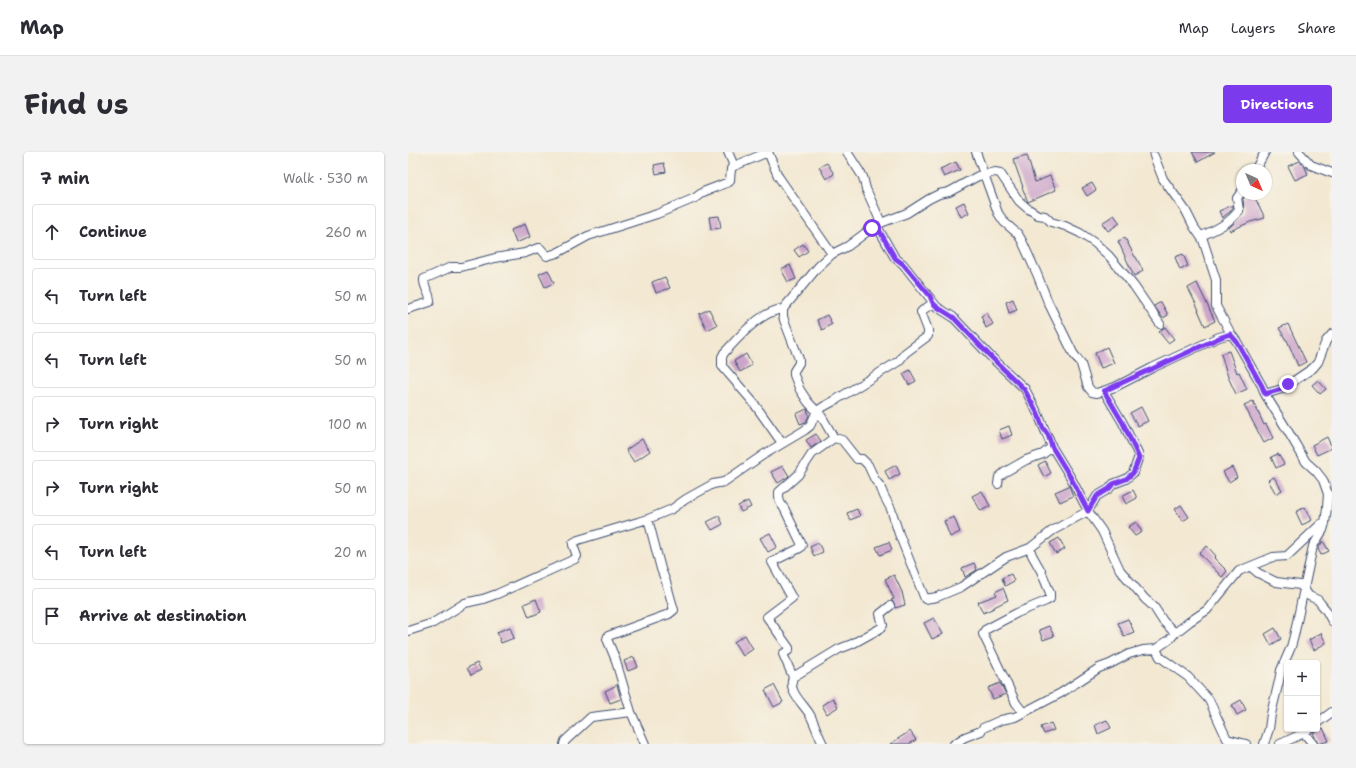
<!DOCTYPE html>
<html lang="en">
<head>
<meta charset="utf-8">
<style>
  :root { --surface:#fff; --page:#f2f2f3; --text:#2b2b33; --muted:#7c7c81; --line:#e1e1e2; --accent:#7c3aed }
  body { margin:0; font-family:"Shantell Sans",sans-serif; background:var(--page); color:var(--text) }
  .controls { position:absolute; right:12px; bottom:12px; display:grid; overflow:hidden; border-radius:4px; box-shadow:0 1px 3px #0004 }
  .controls button { width:36px; height:36px; display:grid; place-items:center; padding:0; border:0; border-bottom:1px solid var(--line); background:var(--surface); color:var(--text); font:20px sans-serif }
  .compass { position:absolute; left:828px; top:12px; width:36px; height:36px; border-radius:50%; background:var(--surface); box-shadow:0 1px 3px #0004; rotate:136deg }
  .stop { position:absolute; width:12px; height:12px; margin:-9px; border:3px solid #7c3aed; border-radius:50%; background:#fff }
  .stop.end { background:#7c3aed; border-color:#fff; box-shadow:0 1px 4px #0008 }
  .list { margin:0; padding:0; list-style:none }
  h2 { display:flex; justify-content:space-between; align-items:center; height:52px; margin:0; padding:0 16px; font-size:17px }
  h2 small { font-size:13px; font-weight:400; color:var(--muted) }
  .list li { display:grid; grid-template-columns:26px 1fr auto; gap:12px; align-items:center; box-sizing:border-box; height:56px; margin:0 8px 8px; padding:0 8px; border:1px solid var(--line); border-radius:4px }
  .list b { display:block; font-size:15px; white-space:nowrap }
  .list em { font-size:13px; font-style:normal; color:var(--muted) }
  .icon { flex:none; width:22px; height:22px; fill:none; stroke:currentColor; stroke-width:2; stroke-linecap:round; stroke-linejoin:round }
  .map { position:relative; flex:none; width:924px; height:592px; overflow:hidden; border-radius:4px }
  header { display:flex; align-items:center; gap:24px; box-sizing:border-box; height:56px; padding:0 20px; background:var(--surface); border-bottom:1px solid var(--line) }
  header strong { font-size:19px }
  nav { display:flex; gap:22px; margin-inline-start:auto; font-size:14px }
  .intro { display:flex; align-items:center; justify-content:space-between; box-sizing:border-box; height:96px; padding:0 24px }
  h1 { margin:0; font-size:28px }
  .button { padding:10px 18px; border-radius:4px; background:var(--accent); color:#fff; font-size:14px; font-weight:700 }
  main { display:flex; gap:24px; padding:0 24px }
  aside { flex:1; background:var(--surface); border-radius:4px; box-shadow:0 1px 3px #0004 }
  .map>svg:first-child { display:block }
  .building { fill:#cca4ca }
  .lines { fill:none; stroke-linecap:round; stroke-linejoin:round }
  .street-casing { stroke:#3b4b6f; stroke-width:10 }
  .street { stroke:#fff; stroke-width:8 }
  .route { stroke:#7c3aed; stroke-width:5 }
</style>
</head>
<body>
<header>
<strong>Map</strong>
<nav><a>Map</a><a>Layers</a><a>Share</a></nav>
</header>
<div class="intro"><h1>Find us</h1><a class="button">Directions</a></div>
<main>
<aside>
<h2>7 min<small>Walk · 530 m</small></h2>
<ul class="list">
<li><svg class="icon" aria-label="ahead" viewBox="0 0 24 24"><path d="M12 20V5M6 11l6-6 6 6"/></svg><div><b>Continue</b></div><em>260 m</em></li>
<li><svg class="icon" aria-label="left" viewBox="0 0 24 24"><path d="M17 20v-9H6M10 6l-5 5 5 5"/></svg><div><b>Turn left</b></div><em>50 m</em></li>
<li><svg class="icon" aria-label="left" viewBox="0 0 24 24"><path d="M17 20v-9H6M10 6l-5 5 5 5"/></svg><div><b>Turn left</b></div><em>50 m</em></li>
<li><svg class="icon" aria-label="right" viewBox="0 0 24 24"><path d="M7 20v-9h11M14 6l5 5-5 5"/></svg><div><b>Turn right</b></div><em>100 m</em></li>
<li><svg class="icon" aria-label="right" viewBox="0 0 24 24"><path d="M7 20v-9h11M14 6l5 5-5 5"/></svg><div><b>Turn right</b></div><em>50 m</em></li>
<li><svg class="icon" aria-label="left" viewBox="0 0 24 24"><path d="M17 20v-9H6M10 6l-5 5 5 5"/></svg><div><b>Turn left</b></div><em>20 m</em></li>
<li><svg class="icon" aria-label="arrive" viewBox="0 0 24 24"><path d="M6 21V4h12l-3 4 3 4H6"/></svg><div><b>Arrive at destination</b></div></li>
</ul>
</aside>
<div class="map">
<svg width="924" height="592" viewBox="0 0 924 592">
  <rect width="100%" height="100%" fill="#f7f3e8"/>
  <filter id="ink" filterUnits="userSpaceOnUse"><feTurbulence type="fractalNoise" baseFrequency=".025" numOctaves="2"/><feDisplacementMap in="SourceGraphic" scale="8" xChannelSelector="R" yChannelSelector="G"/><feConvolveMatrix kernelMatrix="1 2 1 2 8 2 1 2 1" color-interpolation-filters="sRGB"/></filter>
  <filter id="wash" filterUnits="userSpaceOnUse"><feTurbulence type="fractalNoise" baseFrequency=".012" numOctaves="4" result="noise"/><feDisplacementMap in="SourceGraphic" scale="16" xChannelSelector="R" yChannelSelector="G"/><feGaussianBlur stdDeviation="0.9" result="paint"/><feColorMatrix in="noise" values="0 0 0 0 0 0 0 0 0 0 0 0 0 0 0 0 0 1.4 0 .05"/><feComposite in="paint" operator="in"/></filter>
  <g filter="url(#wash)">
    <rect width="100%" height="100%" fill="#f3e8d2"/>
    <g id="blocks">
      <path class="building" d="M784,0H807L790,10Z
        M619,3L627,30L642,24L648,38L620,50L614,35H615L605,7Z
        M892,9L896,13L900,22L887,28L880,14Z
        M548,10L552,18L536,25L532,17Z
        M256,11L258,20L248,22L246,13Z
        M419,11L426,22L418,27L411,15Z
        M684,31L688,38L679,44L674,36Z
        M841,42H845L857,66L842,70L822,79L821,76L835,61L836,57L835,47L837,44Z
        M556,50L561,61L553,65L548,54Z
        M825,53V56L823,59L814,66L811,59Z
        M706,63L712,71L700,79L694,71Z
        M311,64L313,76L303,77L301,65Z
        M117,72L122,85L108,91L103,78Z
        M717,86L727,105H728L735,119L726,124L710,89Z
        M395,92L400,99L391,105L386,98Z
        M775,102L780,114L772,118L767,105Z
        M382,113L388,127L380,130L373,117Z
        M140,118L146,131L137,135L131,122Z
        M257,125L262,136L248,141L244,130Z
        M789,131L807,169L797,174L790,158H791L780,136Z
        M605,147L609,158L601,161L598,150Z
        M753,150L760,163L755,166L746,154Z
        M301,157L309,173L299,178L291,162Z
        M579,161L585,172L578,176L573,164Z
        M419,163L424,172L414,178L409,168Z
        M880,172L898,210L890,214L879,188H878L871,176Z
        M757,175L766,187L760,191L751,180Z
        M699,195L706,211L693,216L687,201Z
        M821,199L829,221L831,220L839,237L828,242L820,225L813,202Z
        M338,202L344,213L332,220L326,209Z
        M502,218L508,229L501,233L495,222Z
        M910,228L918,237L912,242L904,233Z
        M845,249L856,273L858,272L865,286L856,291L836,253Z
        M733,255L740,269L730,274L722,261Z
        M399,257L401,263L398,270L392,272L388,262Z
        M601,274L604,283L594,287L591,278Z
        M408,282L413,289L403,296L398,288Z
        M919,285L924,296L909,303L904,293Z
        M234,287L242,299L226,310L218,298Z
        M870,302L876,312L868,316L863,305Z
        M637,309L643,321L636,325L630,313Z
        M488,313L492,322L481,328L477,319Z
        M375,314L381,324L370,331L363,320Z
        M824,315L829,325L821,330L815,320Z
        M866,325L874,338L868,342L860,328Z
        M661,334L665,344L652,350L647,340Z
        M725,338L729,346L718,352L714,344Z
        M574,339L582,354L573,359L564,344Z
        M340,349L343,355L333,360L330,354Z
        M773,353L781,365L775,369L767,357Z
        M897,355L904,368L894,373L888,360Z
        M449,357L452,364L442,368L439,361Z
        M311,364L315,372L304,378L299,370Z
        M546,365L552,380L542,385L536,369Z
        M728,370L734,380L727,384L720,375Z
        M362,381L369,395L360,400L352,386Z
        M651,386L657,397L648,402L642,391Z
        M915,389L921,399L913,403L910,397Z
        M481,390L484,398L472,403L468,395Z
        M410,391L415,400L406,404L402,395Z
        M799,394L808,404L806,406L819,419L814,425L791,401Z
        M566,411L569,418L557,425L554,416Z
        M603,422L606,429L597,434L594,426Z
        M486,423L494,440L497,453L487,456L486,451L483,448L486,447L477,427Z
        M595,436L600,448L586,455V456L575,461L570,450L589,443L587,440Z
        M128,447L133,460L121,465L116,452Z
        M526,466L535,482L524,487L516,471Z
        M720,467L726,480L716,484L710,471Z
        M641,474L646,484L635,488L631,478Z
        M102,475L106,486L93,491L89,480Z
        M867,476L873,487L863,493L857,482Z
        M913,481L918,491L906,498L901,488Z
        M337,483L345,497L335,504L326,490Z
        M226,505L230,515L220,519L216,509Z
        M69,511L73,518L63,523L59,516Z
        M592,531L598,542L585,547L580,536Z
        M209,533L213,547L202,551L197,539Z
        M366,533L375,550L366,555L357,538Z
        M425,546L430,555L419,562L414,553Z
        M833,548L838,558L829,563L824,553Z
        M699,568L703,576L690,582L687,573Z
        M643,571L646,578L636,582L633,575Z
        M915,576L921,589L910,592L905,581Z
        M502,579L508,588L501,592H482Z"/>
    </g>
  </g>
  <g filter="url(#ink)">
    <use href="#blocks" fill-opacity="0" stroke="#3b4b6f" stroke-width="1"/>
    <g class="lines">
      <g class="street-casing">
        <path id="street" d="M320,0L326,14
          M360,0L370,24L424,102
          M439,0L455,25L458,37L471,66L470,76L487,106L495,112L529,155L545,165L581,203L617,237L630,262L644,295L663,326L680,359L694,379L712,418L737,447L746,455L755,469L767,481
          M568,0L590,61L596,70L610,82L614,89L629,122L640,150L665,201L673,212L680,235L684,240L689,241L707,235L744,216L811,185L823,182L829,190L854,234L857,242L878,276L898,310L908,319L915,328L920,342L919,356L917,371L915,378L905,394L886,484L883,495L873,518L871,529L863,562L861,577L856,592
          M891,0L903,13L924,21
          M746,4L755,27L778,59L786,75L795,88L808,128V154L823,182
          M847,18L857,0
          M793,84C807,78 822,71 831,58L829,46L834,39
          M0,157L22,150C23,142 15,135 16,127L43,115H53L87,106L117,101L130,96H132L139,104L149,101L180,84L249,62L287,46L295,40L321,30L322,28L323,17L324,15L360,0
          M375,157V164L376,168L391,207V211L386,219V223L392,238L400,250L414,265L426,286L434,288L449,307H454L460,313L467,328L472,334L476,344L483,357L491,382L517,447L529,445L553,435L598,405L622,396L644,379L680,359L689,344L701,337L705,332L718,327L725,321L731,304L715,271L696,239
          M857,242L874,237L905,216L910,210L918,189L924,182
          M374,291L345,250L314,214V205L316,201C331,185 353,159 375,157L410,115L424,102L440,94L464,76L470,72L499,61L521,47L531,42L541,40L570,24L587,20L592,21L611,49L619,56L630,63L637,64L643,70L657,74L672,81L688,92L701,104L726,134L752,172
          M590,332L591,325L597,320L618,308L635,302L644,295
          M843,415L850,421L868,430L892,433L896,437L901,444L910,448L913,452L918,458L924,469
          M0,479L25,471L57,451L75,447L89,442L167,407L169,404L165,393V391L170,388L240,367
          M748,497L752,505L780,525L801,548L819,587L838,592
          M385,525L375,502L381,498V496L359,465L384,446L364,410L392,396L394,393L376,356C371,351 371,347 371,340L390,323L404,302L426,286
          M615,560L608,551L575,482L577,478L609,461L638,449L642,447V441L633,419L624,403L622,396
          M909,571L924,560
          M896,581L905,592
          M156,592L157,589L183,565L223,560
          M237,592L223,560L207,506L199,487L200,484L261,462L266,458L258,430L253,417L240,367L264,357L278,347L305,332L316,330L355,303L397,278L402,274L409,259L415,255L426,249L491,209L497,201L520,184V178L513,160L515,158L525,151
          M415,592C410,583 407,572 402,563C396,552 379,540 385,525L431,497L444,492L473,476L475,473L472,462L482,454
          M546,592L557,585L573,579L575,576L593,568L607,565L653,541L691,516L702,512L721,502L735,498L748,497L752,494L762,487L767,481L781,470L799,458L831,419L865,405L879,404L913,372L917,371
          M872,592L896,581L901,577"/>
      </g>
      <use href="#street" class="street"/>
    </g>
  </g>
  <g class="lines" filter="url(#ink)">
    <path class="route" d="M464,76L470,72V76L487,106L495,112L522,144L525,151L529,155L545,165L581,203L616,237L630,262L635,276L640,283L644,295L663,326L680,359L689,344L701,337L705,332L718,327L725,321L731,306L715,271L696,239L811,186L822,182L829,190L854,234L857,242L874,237L880,232"/>
  </g>
</svg>
<div class="controls">
<button>+</button>
<button>−</button>
</div>
<svg class="compass" viewBox="-18 -18 36 36"><path d="M0-13l5 13h-10z" fill="#e53935"/><path d="M0 13l5-13h-10z" fill="#7c7c81"/></svg>
<div class="stop" style="left:464px;top:76px"></div>
<div class="stop end" style="left:880px;top:232px"></div>
</div>
</main>
</body>
</html>
